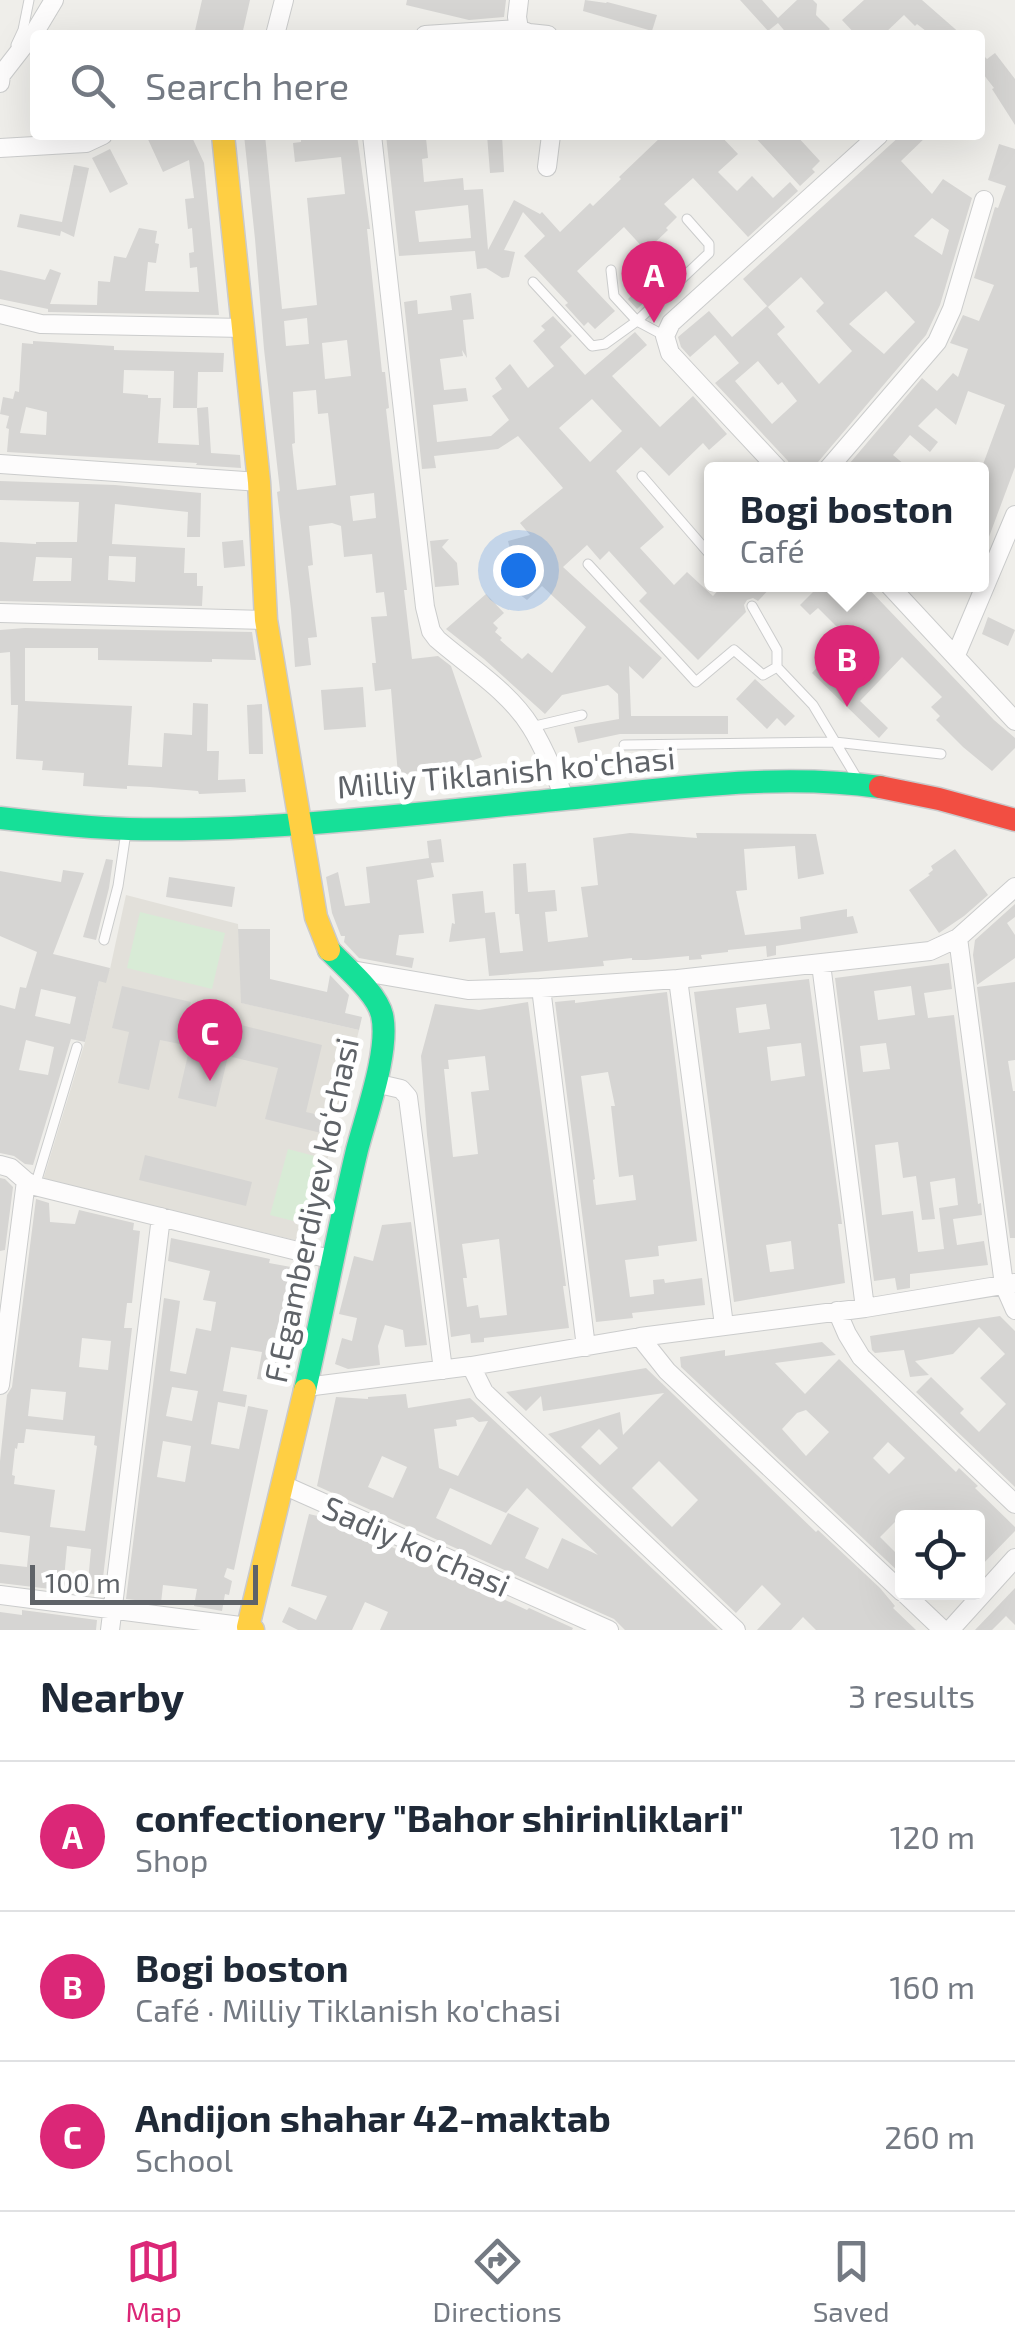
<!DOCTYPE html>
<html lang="en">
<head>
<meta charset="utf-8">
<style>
  :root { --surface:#fff; --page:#f6f6f7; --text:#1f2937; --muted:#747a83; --line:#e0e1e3; --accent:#db2777 }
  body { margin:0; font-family:"Exo 2",sans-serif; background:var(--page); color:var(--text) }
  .controls { position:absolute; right:30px; bottom:30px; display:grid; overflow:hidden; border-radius:10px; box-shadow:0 10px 40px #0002 }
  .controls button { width:90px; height:90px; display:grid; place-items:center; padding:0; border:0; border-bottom:2px solid var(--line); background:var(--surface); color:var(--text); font:50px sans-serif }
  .scale { position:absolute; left:30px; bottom:25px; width:228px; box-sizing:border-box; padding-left:10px; border:5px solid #5f6368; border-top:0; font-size:28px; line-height:35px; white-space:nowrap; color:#5f6368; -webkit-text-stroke:8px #fff; paint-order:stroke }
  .you { position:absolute; left:518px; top:570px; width:35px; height:35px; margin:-25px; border:8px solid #fff; border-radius:50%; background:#1a73e8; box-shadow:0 0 0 15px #1a73e833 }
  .badge { display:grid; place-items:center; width:65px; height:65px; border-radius:50%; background:var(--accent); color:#fff; font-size:32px; font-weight:700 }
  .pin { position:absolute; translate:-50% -82px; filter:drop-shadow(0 2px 5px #0008) }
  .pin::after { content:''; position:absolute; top:52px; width:35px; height:30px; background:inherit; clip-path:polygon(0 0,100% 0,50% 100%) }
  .popup { position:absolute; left:704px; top:462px; width:285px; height:130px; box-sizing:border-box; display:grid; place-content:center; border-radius:10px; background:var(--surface); filter:drop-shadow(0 2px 8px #0005); font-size:32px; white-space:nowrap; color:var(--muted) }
  .popup b { font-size:38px; color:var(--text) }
  .popup::after { content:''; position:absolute; left:50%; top:100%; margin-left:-20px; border:20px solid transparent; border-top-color:var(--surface) }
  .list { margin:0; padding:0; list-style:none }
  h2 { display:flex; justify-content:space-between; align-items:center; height:130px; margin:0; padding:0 40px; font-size:42px }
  h2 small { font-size:32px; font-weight:400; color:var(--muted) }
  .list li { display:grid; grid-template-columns:65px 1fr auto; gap:30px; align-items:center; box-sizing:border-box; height:150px; padding:0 40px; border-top:2px solid var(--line) }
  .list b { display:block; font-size:38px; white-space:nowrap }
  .list p { margin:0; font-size:32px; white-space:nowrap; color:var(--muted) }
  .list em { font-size:32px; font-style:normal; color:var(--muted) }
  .icon { flex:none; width:55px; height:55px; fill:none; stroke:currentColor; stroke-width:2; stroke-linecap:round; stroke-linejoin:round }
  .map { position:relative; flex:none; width:1015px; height:1630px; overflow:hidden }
  .search { position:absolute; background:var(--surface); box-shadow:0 10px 40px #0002; left:30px; right:30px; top:30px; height:110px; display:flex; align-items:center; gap:25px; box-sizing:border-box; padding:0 35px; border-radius:10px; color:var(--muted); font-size:38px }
  .sheet { height:580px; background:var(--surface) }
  nav { display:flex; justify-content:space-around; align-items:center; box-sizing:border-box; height:140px; border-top:2px solid var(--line); background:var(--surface); font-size:28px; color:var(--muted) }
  nav a { display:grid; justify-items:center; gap:5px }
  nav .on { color:var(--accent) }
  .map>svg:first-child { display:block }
  .education { fill:#e2e0da }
  .green { fill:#d8ebd6 }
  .building { fill:#d6d5d3; fill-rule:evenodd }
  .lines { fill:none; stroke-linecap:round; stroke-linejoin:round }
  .lane-casing { stroke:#cbcccc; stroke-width:11 }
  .street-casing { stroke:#cbcccc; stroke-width:20 }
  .fast-casing { stroke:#cacacb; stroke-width:25 }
  .slow-casing { stroke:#cacacb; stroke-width:25 }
  .jam-casing { stroke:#cacacb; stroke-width:25 }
  .lane { stroke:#fdfcfc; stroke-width:9 }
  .street { stroke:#fdfcfc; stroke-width:18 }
  .fast { stroke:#16e098; stroke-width:22 }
  .slow { stroke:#ffcf43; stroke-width:22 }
  .jam { stroke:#f24e42; stroke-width:22 }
  .labels { text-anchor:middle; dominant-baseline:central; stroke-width:10; stroke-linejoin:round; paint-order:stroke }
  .street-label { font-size:32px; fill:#5f6368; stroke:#fff }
</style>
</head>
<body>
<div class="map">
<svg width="1015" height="1630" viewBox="0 0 1015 1630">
  <rect width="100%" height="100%" fill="#efeeea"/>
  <path class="education" d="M126,895L238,924L242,1003L359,1030L307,1243L43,1180L85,1042L99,981L110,969Z"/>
  <path class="green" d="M140,912L225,933L212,989L127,968Z
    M288,1149L322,1158L305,1224L270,1215Z"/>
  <path class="building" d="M202,0H250L242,35L218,32L217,35H194Z
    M407,0H506L504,17L469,20L406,5Z
    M585,0L606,3L607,2L657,15L652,31L583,11Z
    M740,0H762L778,18L797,0H813L817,4L816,15L830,29L823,35H788L778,23L768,31Z
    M864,0H922L962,35H931L917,24L915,26L904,15L883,35H856L842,20Z
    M980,52L987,59L995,53L1015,79V125L992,89L994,88L980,70Z
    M146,135H191L204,163L219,315L48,312V309L0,299V270L45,280L50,269L61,273L50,304L97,305L98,281L110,282L114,256L126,258L139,228L157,231L155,243L159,244L156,263L148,262L145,291L199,292L197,267L190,268L189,253L194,252L192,228L188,229L185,199L194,198L189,160L163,172Z
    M244,135H265L282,309L317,305L307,198L345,194L341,157L295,162L293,143L301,142V135H357L370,229H367L382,372H385L389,408L386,409L407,590H404L412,659L438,656L451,666L482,757L445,771L398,775L391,689L375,691L372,663H376L371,617L387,616L384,592L376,593L372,554L344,557L341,526L332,523L309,526L313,565L308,566L317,637L308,638L311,665L295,667L291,610L277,492L280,491L264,349L255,239ZM307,318L309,344L286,346L284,321ZM347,340L351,376L325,379L322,343ZM316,390L318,414L328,413L336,485L297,490L292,444L295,443L293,392ZM374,493L376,518L353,521L350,496Z
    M386,135H409V139L426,138L428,158L422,159L424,182L463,178L464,190L483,189L488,250L514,200L540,214L542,212L560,232L590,203L593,206L621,179L619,177L663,135H720L738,154L718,172L737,191L752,176L773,198L790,182L798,191L748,237L693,178L664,204L677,217L666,228L668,230L646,251L624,227L577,271L615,311L595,329L588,322L584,326L565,305L568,303L524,256L545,236L523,212L504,250L515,252L509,277L502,278L486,268L477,269L475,251L399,256ZM468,205L471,238L419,242L415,211Z
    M487,135H502L504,172L490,173Z
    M753,135H796L820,161L812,169L815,172L800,186Z
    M901,135H928L901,161L932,194L943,179L972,198L940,305L926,335L818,462L815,470H791L788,461L715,383L739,363L715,335L690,357L681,347L678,337L709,311L732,337L767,306L785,327L777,334L819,384L852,351L816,311L824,303L801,277L768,307L743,279ZM932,218L949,230L942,255L914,236ZM886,291L915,322L884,354L849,324ZM758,361L778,385L782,382L797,401L772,424L735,381Z
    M999,144L1015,149V467L983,553L982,467L1005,405L968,391L956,425L936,408L918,426L938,442L930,452L910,435L893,455L911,470H844L922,378L937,391L953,373L958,377L968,349L950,343L963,315L979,321L994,285L974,278L995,207L998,208L1006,186L988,180Z
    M110,149L128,184L110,193L92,158Z
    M74,165L89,168L74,237L61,231L60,236L17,227L20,214L62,222Z
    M662,267L672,277L637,309L628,299Z
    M471,293L474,319L463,320L467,358L462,350L463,356L440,359L444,390L466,388L468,401L433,405L437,442L491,436L509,420L492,396L502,389L495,378L510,364L528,388L554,366L533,341L545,330L541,326L553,316L572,336L560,347L585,375L635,332L647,345L612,376L660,427L693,396L727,434L709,450L703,443L669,476L641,447L616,471L664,527L640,548L674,585L687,572L713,596L724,584H774L758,601L753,598L747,600L744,605L746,612L698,660L639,601L647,593L609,551L600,560L587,545L563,567L662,658L643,679L629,666L631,716H728V734H620L578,743L574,727L619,719L618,694L608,685L562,695L545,714L484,659L446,629L486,594L504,613L493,623L498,628L495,632L502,638L500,640L522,659L528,653L552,673L586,627L542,586L527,600L511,588L519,586L508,541L530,535L520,523L563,488L518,436L498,449L434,456L436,468L422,469L404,302L417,300L418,314L452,310L450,296ZM592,399L622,431L590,462L559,428Z
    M33,341L114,346V350L224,353L223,372H198L197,408L208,407L211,453L240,455L241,468L196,465L197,463L7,452L9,429L6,428L9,416L0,414L3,397L13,399L15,391L19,392L22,343L33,344ZM124,370L174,371L173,408H197L199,445L158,443L161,398H148V395L123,393ZM26,407L47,412L46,435L20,433Z
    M0,481L115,485L201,493L200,537H187L188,512L115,504L112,544L185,548L184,573H197V586H203L202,606L0,601V542L36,544V542H77L79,502L0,500ZM109,556L136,557L135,582L108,580ZM36,557L72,558L71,581H33Z
    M449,539L442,547L457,563L459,585L435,587L430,541Z
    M243,540L245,566L224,568L222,542Z
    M821,584L833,593L842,584H864L994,720L1015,738V748L992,771L963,747L936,720L940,716L931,707L942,697L902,657L860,701L888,728L879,738L812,673L824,660L840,676L863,653L818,608L810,615L800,605Z
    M988,617L1015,630L1008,646L982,634Z
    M25,628L252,632L256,660L212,659V662L98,660V648H25V701L132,706L128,765L162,767L164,733L192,735L193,703L208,704L207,751H219L218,780L245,779L246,792L199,794L198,791L150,787L127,786V789L83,786L84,773L42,770L43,761L16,759L18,705H11L10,652L0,653V630Z
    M755,679L795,716L785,726L777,718L767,729L736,699Z
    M363,687L366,727L324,730L321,690Z
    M262,704L263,754H249L247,705Z
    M630,833L697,838L696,833L816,834L824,874L798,879L795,846L744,849L747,890L736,891L745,935L801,929L800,917L847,909V917L853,916L858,933L776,946V955L767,957L766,946L728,950V952L701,955L702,959L689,960V956L646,960H632V958L603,961L604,966L489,976L485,938L449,942L452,923L455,924L452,894L483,891L485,913L495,912L500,953L523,951L519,914H515L513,864L526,863L528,892L555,890L557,911L545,912L548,942L588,937L581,887L598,885L593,838Z
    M441,839L444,862L431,863L434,877L417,880L424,933L399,935L396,955L414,958L412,968L359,958L344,942L345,936H341L332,913L326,877L338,872L345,906L370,903L366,867L429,858L427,841Z
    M955,849L988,895L964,916L939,933L909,890L930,875L928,874L933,870L931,866Z
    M106,859L113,860L109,888L96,940L83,937Z
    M63,870L84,873L53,954L110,968L106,983L99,981L85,1042L71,1039L33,1165L25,1164L14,1156L0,1153V1005L15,1009L20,987L26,988L37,952L0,936V871L61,882ZM41,989L76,997L70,1024L35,1016ZM26,1040L54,1047L48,1075L19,1070Z
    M169,877L235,887L232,907L166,897Z
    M1015,904V917L1007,923L1015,935V958L977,985L973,955L975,940Z
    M238,929H270V979L327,992L330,975L349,995L345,1013L362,1017L359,1030L241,1003Z
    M949,963L952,989L924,993L928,1018L954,1015L978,1204L981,1203L982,1215L953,1219L957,1245L984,1241L988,1265L910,1274V1288L897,1290L895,1278L874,1281L835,978ZM911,986L915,1015L878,1020L874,991ZM886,1043L890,1069L863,1072L860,1046ZM898,1142L903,1178L916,1176L922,1220L935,1219L930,1182L955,1178L958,1205L939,1208L944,1249L918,1252L913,1211L882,1215L875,1145Z
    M809,979L842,1224H838L845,1283L734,1302L694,992ZM766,1004L770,1029L739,1033L736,1008ZM801,1043L805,1076L771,1081L767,1047ZM791,1241L794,1269L770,1272L766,1245Z
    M1015,982V1060L1008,1061L1013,1091H1015V1238H1010L977,987Z
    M122,986L191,1002L188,1012L322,1045L306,1112L337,1119L333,1136L265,1119L278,1068L228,1056L216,1107L178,1098L190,1046L160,1040L149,1090L118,1083L129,1032L112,1028Z
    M667,992L697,1241L658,1246L659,1256L625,1260L630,1297L654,1294L653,1280L664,1279L665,1283L702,1278L705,1305L632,1313L633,1318L596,1322L555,1002L575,1000V1003ZM608,1072L615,1106H611L619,1177L633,1175L636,1200L596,1205L593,1180L595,1179L581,1076Z
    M528,1002L566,1286H563L569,1328L484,1338V1342L471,1343L470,1334L451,1337L427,1135L421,1056L435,1004L479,1010ZM485,1056L489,1090L471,1092L478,1154L453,1157L444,1069H449L448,1060ZM499,1239L507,1315L480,1318L478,1305L467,1307L463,1278H467L462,1244Z
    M145,1155L252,1182L246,1206L139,1180Z
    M0,1178L5,1179L13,1187L5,1250L0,1251Z
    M36,1199L49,1203L50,1222L75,1224L79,1210L134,1223L133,1230L140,1231L132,1303H127L124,1328H132L101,1595L0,1583V1564L27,1567L30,1536L0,1532V1461L7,1395L12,1387ZM82,1338L111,1341L108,1370L79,1367ZM31,1389L66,1392L63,1420L28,1416ZM26,1429L95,1436L94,1445L97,1446L85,1531L50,1527L55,1490L14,1484L15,1476L12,1475L15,1448L17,1449L18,1443H24ZM67,1546L91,1549L88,1582L64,1579Z
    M411,1222L427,1345L405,1347L403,1330L385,1325L378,1346L380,1365L348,1369L335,1364L342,1338L352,1341L357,1318L339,1314L354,1256L373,1261L382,1225Z
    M171,1238L270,1259L269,1263L302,1269L283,1356H280L276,1382L257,1379L262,1352L231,1347L223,1391L247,1395L245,1407L218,1402L211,1444L228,1447L239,1449L248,1406L268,1410L234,1570L227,1568L224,1577L232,1581L229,1595L225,1594L222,1611L194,1606L197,1589L163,1585L161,1603L126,1599L164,1298L180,1301L170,1371L186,1374L196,1328L211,1331L216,1302L203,1300L210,1271L168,1261ZM172,1387L198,1391L192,1421L166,1416ZM163,1441L191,1446L185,1482L157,1477Z
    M1000,1316L1015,1331V1487L916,1392L931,1377L964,1409L960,1413L979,1432L1006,1404L980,1378L1005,1354L979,1327L953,1354L915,1361L929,1375L910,1377L904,1350L875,1353L872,1350L870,1336Z
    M822,1342L836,1355L775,1363L805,1394L839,1359L956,1472L959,1468L978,1486L975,1488L1015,1527V1531L978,1569V1518H899L880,1537L897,1554L902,1548V1575L681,1367L680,1357L725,1350V1356ZM806,1410L829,1432L806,1456L782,1429L797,1413ZM888,1442L905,1458L889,1474L873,1458Z
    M646,1368L816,1532L818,1530L880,1588L895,1606L893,1608L916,1630H816L803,1617L791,1630H757L781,1604L762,1585L736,1613L548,1434L620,1412L623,1435L664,1393L543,1411L541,1396L526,1411L506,1392ZM599,1429L618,1448L600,1465L581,1447ZM659,1461L698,1500L672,1527L632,1488Z
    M406,1394L408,1408L470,1398L718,1630H625L614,1619L317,1486L336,1397L368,1399V1397ZM473,1417L479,1422L488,1421L458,1476L439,1468L434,1429L457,1426L456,1420ZM382,1456L407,1467L393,1498L368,1487ZM450,1488L506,1513L527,1488L598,1555L562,1538L548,1569L525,1558L539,1528L508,1513L491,1545L436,1518Z
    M309,1514L326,1518L473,1583L478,1587L477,1590L500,1600L501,1598L527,1610L529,1608L573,1628L572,1630H380L388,1612L365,1602L352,1630H298L282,1622L289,1607L316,1620L327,1596L291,1586Z
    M1015,1588V1625L1006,1616L992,1630H975Z
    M22,1610L97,1620L96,1630H0V1612L22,1615Z"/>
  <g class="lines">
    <g class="lane-casing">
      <path id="lane" d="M16,45L23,30L29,0
        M611,270L614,296L637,321L709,253V244L687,219
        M533,282L592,346L605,344L637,321L665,336
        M642,476L712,557
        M588,564L696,682L734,650L763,675L777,667L813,705L858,780
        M752,606L777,650V667
        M531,727L582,715
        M624,745L835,742L941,754
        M104,940L118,886L126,832
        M35,1186L77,1047"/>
    </g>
    <g class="street-casing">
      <path id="street" d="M519,29L517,17L519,0
        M275,35L284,0
        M425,35L519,29L529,33L548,35
        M0,83L1,75L36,30L54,0
        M372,135L425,607L431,631L437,639C468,666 509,691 531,727C545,749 555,775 565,799
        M0,148L86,143L103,135
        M547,167L551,135
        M0,314L41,324L244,328
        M0,464L259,482
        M779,470L670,353L665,336L671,323L879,135
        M827,470L937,342L952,309L984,200
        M888,584L1015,721
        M0,613L266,620
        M956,655L1015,515
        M958,938L1004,1285L1015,1310
        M821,964L865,1308
        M346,969L468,990L541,988L678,979L930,951L958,938L1015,887
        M678,979L724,1325
        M541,988L586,1347
        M375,1083L401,1089L408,1097L443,1370
        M0,1165L11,1168L26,1181
        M837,1311L847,1334L861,1357L1015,1504
        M640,1337L667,1371L902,1592
        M471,1366L484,1392L736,1630
        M0,1385L26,1181L35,1186L334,1260
        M306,1387L471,1366L640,1337L865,1308L1015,1283
        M281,1484L609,1630
        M903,1592L943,1630
        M0,1595L248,1627
        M110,1630L161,1217
        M950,1630L1015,1558"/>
    </g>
    <g class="fast-casing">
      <path id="fast" d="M0,818C43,823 86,828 129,829C278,832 428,812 576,798C677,788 778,773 880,787
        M305,1390C323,1311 338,1230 357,1150C366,1115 390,1050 382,1015C377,993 345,967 329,950"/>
    </g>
    <g class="slow-casing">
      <path id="slow" d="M223,135L259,482L266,620L316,917L329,950
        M253,1630L248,1627L305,1390"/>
    </g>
    <g class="jam-casing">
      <path id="jam" d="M880,787L939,799L1015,820"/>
    </g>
    <use href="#lane" class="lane"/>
    <use href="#street" class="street"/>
    <use href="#fast" class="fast"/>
    <use href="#slow" class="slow"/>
    <use href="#jam" class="jam"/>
  </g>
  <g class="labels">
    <g class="street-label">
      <text transform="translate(506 771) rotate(-5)">Milliy Tiklanish ko'chasi</text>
      <text transform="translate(310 1210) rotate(-78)">F.Egamberdiyev kо‘chasi</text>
      <text transform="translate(417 1545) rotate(24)">Sadiy ko'chasi</text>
    </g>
  </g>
</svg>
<div class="controls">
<button><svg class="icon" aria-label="locate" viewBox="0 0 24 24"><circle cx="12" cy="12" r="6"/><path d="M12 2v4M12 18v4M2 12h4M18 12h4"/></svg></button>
</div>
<div class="scale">100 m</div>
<div class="you"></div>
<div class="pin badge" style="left:654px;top:323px">A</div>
<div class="pin badge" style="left:847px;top:707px">B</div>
<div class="popup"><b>Bogi boston</b>Café</div>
<div class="pin badge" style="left:210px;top:1081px">C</div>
<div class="search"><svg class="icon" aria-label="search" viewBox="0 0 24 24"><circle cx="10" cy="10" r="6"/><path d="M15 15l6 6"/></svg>Search here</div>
</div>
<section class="sheet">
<h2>Nearby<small>3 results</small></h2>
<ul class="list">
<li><span class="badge">A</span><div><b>confectionery &quot;Bahor shirinliklari&quot;</b><p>Shop</p></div><em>120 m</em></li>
<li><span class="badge">B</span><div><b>Bogi boston</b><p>Café · Milliy Tiklanish ko'chasi</p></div><em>160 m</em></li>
<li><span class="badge">C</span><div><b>Andijon shahar 42-maktab</b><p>School</p></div><em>260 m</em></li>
</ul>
</section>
<nav>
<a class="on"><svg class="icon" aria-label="map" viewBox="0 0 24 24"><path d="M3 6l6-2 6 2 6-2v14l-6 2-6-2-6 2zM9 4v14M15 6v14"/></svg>Map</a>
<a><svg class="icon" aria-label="directions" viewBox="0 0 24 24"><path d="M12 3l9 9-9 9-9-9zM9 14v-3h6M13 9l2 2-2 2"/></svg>Directions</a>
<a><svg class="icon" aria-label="saved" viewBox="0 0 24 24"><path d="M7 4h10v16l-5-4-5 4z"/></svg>Saved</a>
</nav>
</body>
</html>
